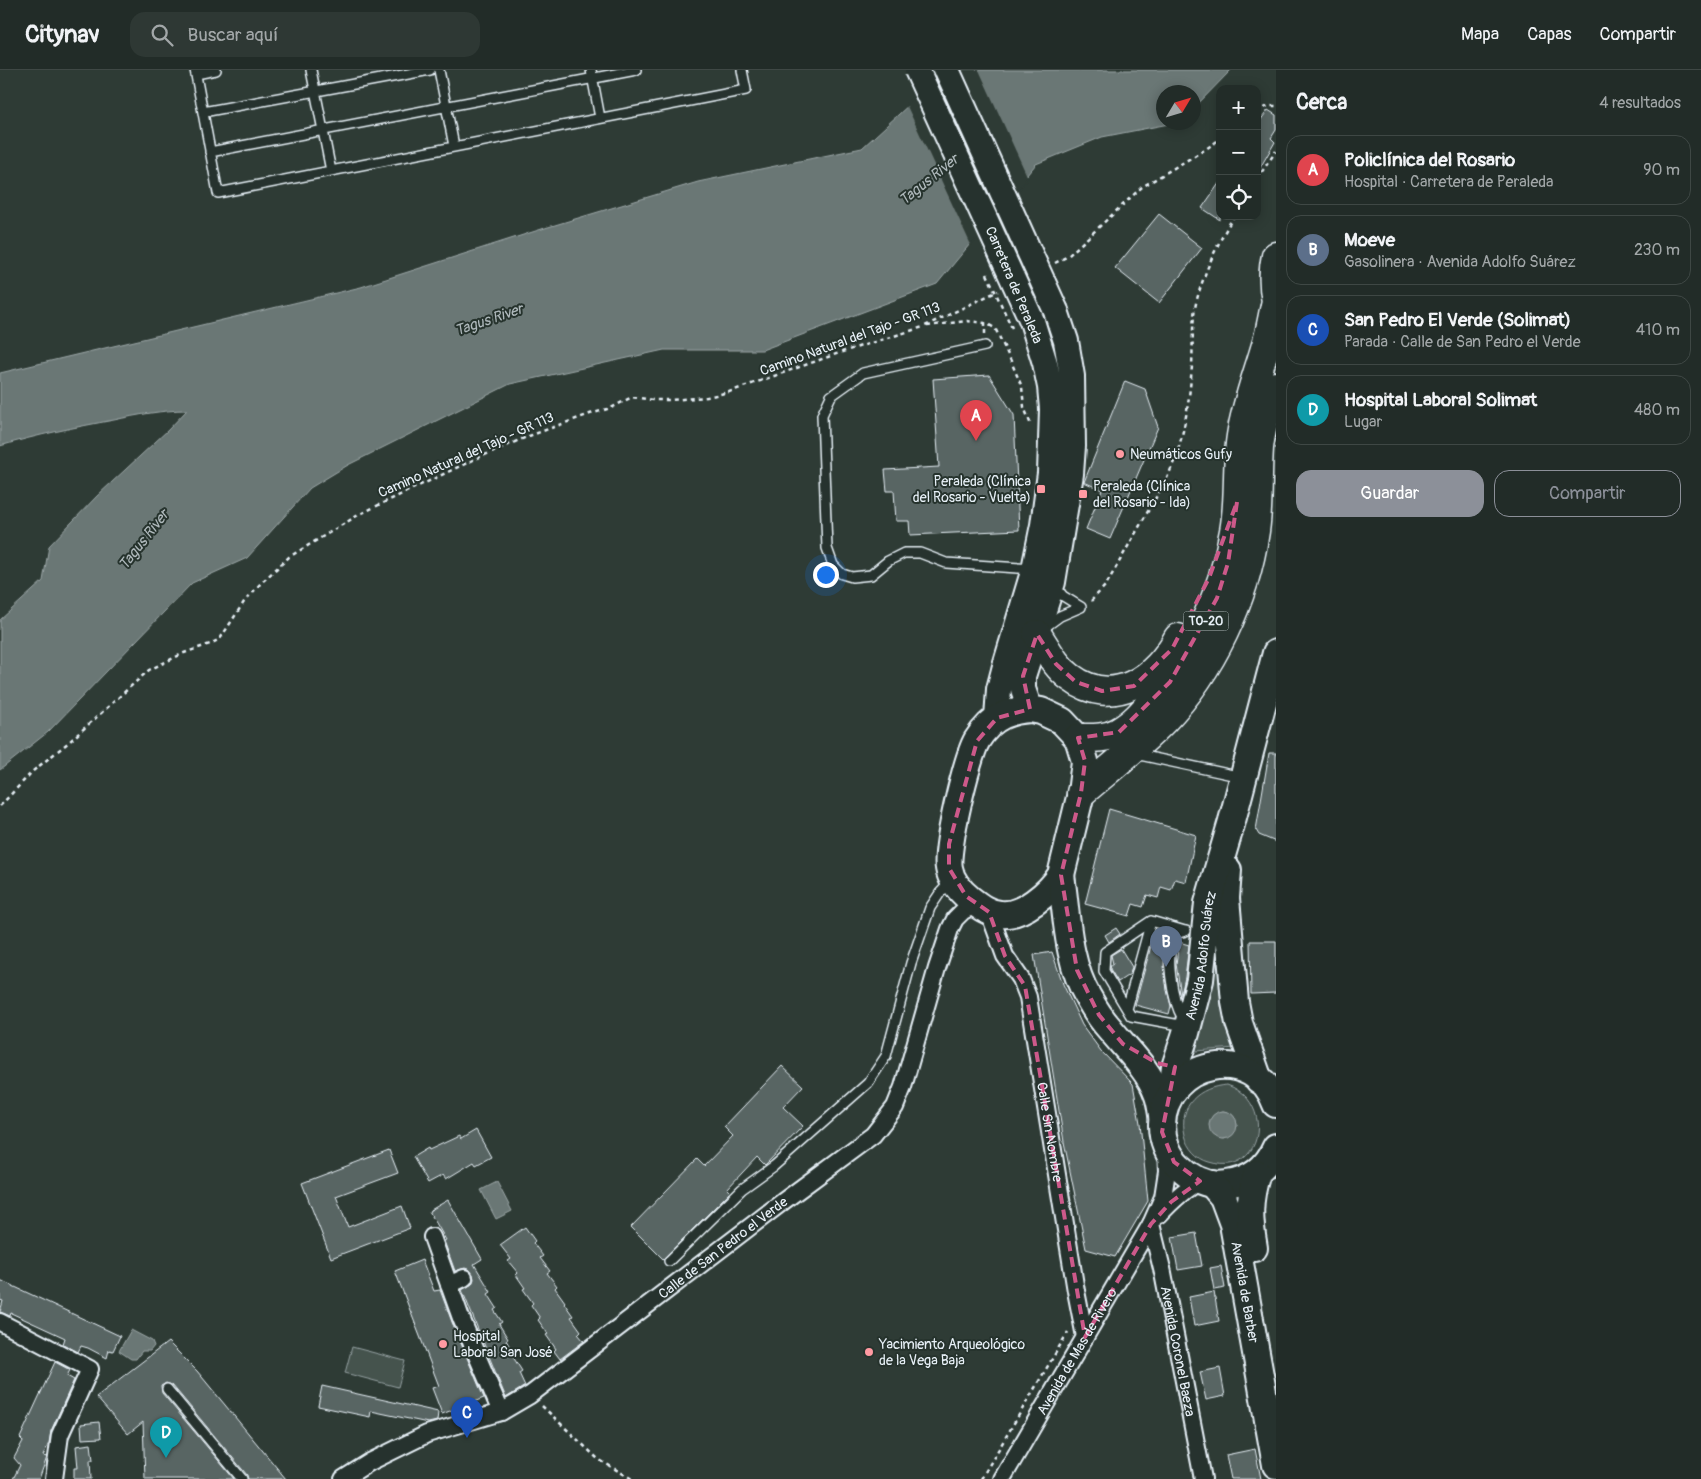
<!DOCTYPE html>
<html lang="es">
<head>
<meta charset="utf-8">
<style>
  :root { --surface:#222c28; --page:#2e3834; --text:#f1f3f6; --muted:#a2a7a8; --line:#3f4845; --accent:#8c9099 }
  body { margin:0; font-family:Pangolin,sans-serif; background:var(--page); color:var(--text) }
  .controls { position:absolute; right:15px; top:15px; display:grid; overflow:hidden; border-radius:10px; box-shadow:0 2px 12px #0003 }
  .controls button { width:45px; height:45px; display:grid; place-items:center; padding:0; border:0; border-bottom:1px solid var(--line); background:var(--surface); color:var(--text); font:25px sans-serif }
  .compass { position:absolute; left:1156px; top:15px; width:45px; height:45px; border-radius:50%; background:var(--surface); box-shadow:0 2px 12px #0003; rotate:52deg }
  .you { position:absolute; left:825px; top:504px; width:18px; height:18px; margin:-12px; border:4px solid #fff; border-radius:50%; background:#1a73e8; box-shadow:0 0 0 8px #1a73e833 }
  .badge { display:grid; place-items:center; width:32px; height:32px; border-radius:50%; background:var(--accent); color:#fff; font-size:16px; font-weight:700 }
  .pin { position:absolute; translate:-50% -41px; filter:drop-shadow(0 1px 2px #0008) }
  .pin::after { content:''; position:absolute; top:26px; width:18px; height:15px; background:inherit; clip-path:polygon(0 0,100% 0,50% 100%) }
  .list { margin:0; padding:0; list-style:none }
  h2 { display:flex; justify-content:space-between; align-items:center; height:65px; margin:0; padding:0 20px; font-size:21px }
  h2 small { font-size:16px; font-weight:400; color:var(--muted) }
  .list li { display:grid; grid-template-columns:32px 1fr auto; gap:15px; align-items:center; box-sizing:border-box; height:70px; margin:0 10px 10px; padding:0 10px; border:1px solid var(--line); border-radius:15px }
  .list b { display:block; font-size:19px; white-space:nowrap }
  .list p { margin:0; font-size:16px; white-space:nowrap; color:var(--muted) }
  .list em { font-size:16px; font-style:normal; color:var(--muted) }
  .actions { display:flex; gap:10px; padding:15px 20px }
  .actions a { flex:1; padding:11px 0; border:1px solid var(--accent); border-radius:15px; text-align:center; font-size:18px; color:var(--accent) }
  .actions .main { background:var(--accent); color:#fff }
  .icon { flex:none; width:28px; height:28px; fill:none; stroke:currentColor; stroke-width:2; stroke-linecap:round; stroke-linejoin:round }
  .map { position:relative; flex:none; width:1276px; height:1409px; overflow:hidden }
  header { display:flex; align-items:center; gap:30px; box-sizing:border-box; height:70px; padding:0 25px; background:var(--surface); border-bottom:1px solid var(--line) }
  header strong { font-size:24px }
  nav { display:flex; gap:28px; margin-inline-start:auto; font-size:18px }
  .search { width:350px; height:45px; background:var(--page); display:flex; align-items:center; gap:12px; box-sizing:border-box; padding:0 18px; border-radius:15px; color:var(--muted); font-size:19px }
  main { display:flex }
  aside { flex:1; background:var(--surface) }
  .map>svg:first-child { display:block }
  .green { fill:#45524e; stroke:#96a2a3; fill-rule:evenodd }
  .water { fill:#6b7775; stroke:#9da8a9 }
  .pier { fill:#2e3b35 }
  .building { fill:#596563; stroke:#e8f1f8 }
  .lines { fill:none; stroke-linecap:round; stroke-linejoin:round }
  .service-casing { stroke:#e8f1f8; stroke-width:12 }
  .minor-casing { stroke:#e8f1f8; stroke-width:20 }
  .secondary-casing { stroke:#e8f1f8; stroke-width:28 }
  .primary-casing { stroke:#e8f1f8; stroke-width:30 }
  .trunk-casing { stroke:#e8f1f8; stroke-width:31 }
  .path { stroke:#e8f1f8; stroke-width:2.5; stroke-dasharray:4 4; stroke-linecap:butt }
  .service { stroke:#26332d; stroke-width:9 }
  .minor { stroke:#26332d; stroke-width:16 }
  .secondary { stroke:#26332d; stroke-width:24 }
  .primary { stroke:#26332d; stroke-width:26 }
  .trunk { stroke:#26332d; stroke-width:28 }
  .secondary-bridge-casing { stroke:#e8f1f8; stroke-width:28; stroke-linecap:butt }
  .path-bridge { stroke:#e8f1f8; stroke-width:2.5; stroke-dasharray:4 4; stroke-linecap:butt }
  .secondary-bridge { stroke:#26332d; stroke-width:24 }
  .marked { fill:none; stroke:#cd598a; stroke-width:4; stroke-dasharray:10 6; stroke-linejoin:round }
  .poi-dot { fill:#ff9aa2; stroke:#26332d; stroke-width:2 }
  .labels { text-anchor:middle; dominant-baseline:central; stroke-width:4; stroke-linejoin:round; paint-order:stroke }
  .shield { fill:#26332d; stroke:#aeb8bb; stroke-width:1 }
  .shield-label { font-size:12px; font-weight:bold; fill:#e8f1f8 }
  .street-label { font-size:14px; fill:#e8f1f8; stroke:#26332d }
  .poi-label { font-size:14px; fill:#e8f1f8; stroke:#26332d; text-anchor:start }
  .water-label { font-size:15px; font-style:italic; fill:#b0babd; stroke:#26332d }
</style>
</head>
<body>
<header>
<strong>Citynav</strong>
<div class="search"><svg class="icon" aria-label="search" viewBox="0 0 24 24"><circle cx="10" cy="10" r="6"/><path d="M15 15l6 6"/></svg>Buscar aquí</div>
<nav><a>Mapa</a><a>Capas</a><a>Compartir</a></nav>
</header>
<main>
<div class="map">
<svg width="1276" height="1409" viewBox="0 0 1276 1409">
  <rect width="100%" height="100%" fill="#2e3b35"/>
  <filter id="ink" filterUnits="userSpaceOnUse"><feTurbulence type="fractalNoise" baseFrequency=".02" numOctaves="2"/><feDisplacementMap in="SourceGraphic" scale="10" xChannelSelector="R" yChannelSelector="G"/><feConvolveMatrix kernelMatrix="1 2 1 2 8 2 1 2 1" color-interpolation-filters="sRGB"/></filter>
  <g filter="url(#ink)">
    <path class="green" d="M1215,883L1219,892L1236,978L1196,981Z
      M1227,1015C1276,1031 1263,1109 1210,1092C1198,1089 1188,1078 1185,1065C1178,1035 1199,1017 1227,1015ZM1223,1041C1232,1042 1237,1048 1237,1057L1225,1069C1205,1068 1205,1044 1223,1041Z
      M352,1277L405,1291L398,1317L345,1303Z"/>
    <path class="water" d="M947,0H1231L1194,38V22H1164V52L1174,53L1102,67L1036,94L937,214L762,280H664L510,314L348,395L310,418L247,488L192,513L48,662L0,700V550L43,511L49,476L97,426L168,360L187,340C163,340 137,345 114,350C75,357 37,365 0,376V303L361,217L545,158L698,112L862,78Z
      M1209 1055a14 14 0 1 1 28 0a14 14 0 1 1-28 0Z
      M497,1112L512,1141L496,1149L481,1120Z
      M131,1260L152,1271L154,1276L150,1281H142L136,1289H131L119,1281Z"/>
    <path class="pier" d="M944,0H979L1028,108L971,175L906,34Z"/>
    <path class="building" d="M1268,40L1276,45V60L1271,68L1275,72L1257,103V55Z
      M1220,112V150L1202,138Z
      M1159,144L1202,178L1159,233L1115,198Z
      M989,305L1014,345L1019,460L910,465L909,451H896L894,421H887L885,400L939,397L933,309Z
      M1125,311L1145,319L1158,357L1110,469L1086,459L1102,420L1084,412Z
      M1269,683H1276V772L1259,765L1256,760Z
      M1109,739L1196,765L1186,812L1175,809L1171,820L1161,817L1158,828L1147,825L1143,837L1133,834L1129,846L1085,834Z
      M1116,858L1120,864L1109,872L1105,865Z
      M1154,865L1166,869L1164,895L1167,920L1171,936L1169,944L1135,935Z
      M1250,871H1276V923L1251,924Z
      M1179,872L1189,875L1185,907L1181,925L1176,894Z
      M1121,879L1132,897L1130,904L1118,912L1110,899L1111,895L1113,894L1111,885Z
      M1052,882L1063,914L1082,955L1101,981L1133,1014L1140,1053L1148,1131L1115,1187L1086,1179L1064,1072L1034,885Z
      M782,996L803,1016L783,1037L803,1056L765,1095L757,1087L727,1119L730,1122L663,1189L631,1157L697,1089L704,1096L733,1066L724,1057Z
      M476,1060L491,1087L476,1095L474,1092L446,1109L443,1105L428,1113L413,1087L428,1078L429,1080L459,1066L461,1069Z
      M389,1080L398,1103L336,1126L348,1157L402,1136L410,1158L331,1188L302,1113Z
      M448,1130L482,1189L474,1194L491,1222L488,1224L497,1238L494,1240L502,1252L499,1254L508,1269L506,1270L515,1286L513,1287L522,1301L519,1303L525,1316L506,1328L462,1220L472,1214L474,1209L473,1204L470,1200L465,1198L455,1201L444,1171L446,1170L429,1141Z
      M525,1157L535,1171L533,1173L543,1186L540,1188L550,1201L547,1203L557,1216L555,1218L565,1232L564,1233L573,1246L571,1247L581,1261L578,1264L584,1271L560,1289L554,1281L556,1279L546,1265L548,1264L538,1250L540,1248L531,1235L533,1233L523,1219L525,1218L516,1205L518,1203L508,1191L511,1189L500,1175Z
      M1196,1163L1202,1196L1178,1200L1172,1167Z
      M422,1190L434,1221L440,1220L452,1252L484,1328L442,1344L432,1318L439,1316L395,1201Z
      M1221,1196L1225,1218L1214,1220L1210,1198Z
      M0,1210L120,1266L113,1281L109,1280L107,1288L88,1278L81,1276L78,1282L63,1274L65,1268L63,1267L11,1243L10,1246L0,1242L3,1231L0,1230Z
      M1214,1222L1219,1251L1194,1256L1189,1227Z
      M168,1272L197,1301L286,1409H248L247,1405L172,1315L166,1313L161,1316L162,1323L234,1409H145L143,1352L128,1364L96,1327Z
      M55,1292L70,1300L67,1306L74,1310L51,1361L49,1373L43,1386L47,1387L46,1390L39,1409H13L20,1395L14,1388L23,1371L20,1368Z
      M1220,1298L1225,1326L1206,1330L1200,1302Z
      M322,1316L438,1342L437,1351L428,1353L371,1341L370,1347L318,1336Z
      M99,1352L101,1368L82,1369L81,1354Z
      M91,1374L93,1390H90L91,1409H74V1398H78L76,1376Z
      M1255,1379L1261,1409H1231L1226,1385Z"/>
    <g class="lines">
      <g class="service-casing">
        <path id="service" d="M195,0L218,123L746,20L742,0
          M311,0L331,101
          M439,0L454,76
          M591,0L600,48
          M196,4L216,0
          M203,42L430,0
          M210,82L636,0
          M985,276L863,303L831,326L822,345L827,478L833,495L842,504L852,507L871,505L888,491L904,483H920L946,493L1033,499
          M1054,515L1063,526L1081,537
          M1045,557L1060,546L1081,537
          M1135,684L1242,707
          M1185,861L1151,851L1105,882L1104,901L1131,946L1185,956
          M1127,939L1151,851
          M1183,949C1172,930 1164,884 1175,864L1186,861
          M669,1191L742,1119L774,1096L868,1013L886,986L911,893L930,838L940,823L952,810
          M167,1319L242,1409"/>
      </g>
      <g class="minor-casing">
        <g id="minor">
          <path id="s1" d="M989,842L1005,886L1021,909L1028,927L1076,1221L1085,1267"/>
          <path d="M1159,1145C1171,1132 1184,1119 1200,1111"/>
          <path id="s2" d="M1151,1154L1163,1203L1203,1409"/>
          <path d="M432,1167L461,1248L501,1342"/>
          <path d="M449,1215L464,1208"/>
          <path d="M0,1252L90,1299L60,1365L54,1409"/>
          <path id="s3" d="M343,1409L370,1392L427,1364L501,1342L530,1325L785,1130L873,1065L895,1037L903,1017L937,898L950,859L955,849L963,841L977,834"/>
          <path id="s4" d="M1002,1409L1151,1154L1163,1127L1167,1101L1166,1080"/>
        </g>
      </g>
      <g class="secondary-casing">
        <path id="secondary" d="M1030,639L1023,619V606L1053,512L1071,404L1073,376L1072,306L1066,271L1056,241
          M997,648L999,619L1005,596L1034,499L1043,455L1050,403L1052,339L1050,317L1045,293L1032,251"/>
      </g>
      <g class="primary-casing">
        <g id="primary">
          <path d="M1030,639L1041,641L1062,651L1078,668L1085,691L1081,723L1061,805C1050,822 1022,847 1000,844C988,843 979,836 970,829C960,821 951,811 949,798C945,780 967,687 977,670C980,665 985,659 989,655C1000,644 1016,640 1030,639Z"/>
          <path d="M1228,800L1226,828L1235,932L1239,953L1259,1010"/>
          <path d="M1061,805C1067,845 1067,891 1088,927C1094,938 1101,949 1110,959C1125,978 1149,1000 1157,1023C1160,1030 1161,1038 1162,1045"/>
          <path id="s5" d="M1172,1021L1175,997L1186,963L1200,910L1208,833L1232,751L1276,583"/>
          <path d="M1276,1034C1255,973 1164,989 1162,1055C1162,1070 1168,1086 1179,1096C1192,1109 1209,1117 1227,1114C1250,1111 1267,1098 1276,1077"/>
          <path id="s6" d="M1212,1114L1223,1127L1233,1154L1276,1395"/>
          <path d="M1254,1178C1249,1150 1248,1131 1257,1103"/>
        </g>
      </g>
      <g class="trunk-casing">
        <path id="trunk" d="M1276,186C1272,202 1273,216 1276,232
          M1037,564C1047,579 1055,596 1070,607C1113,640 1157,608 1178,568
          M1078,668C1091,668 1106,669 1118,662C1133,654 1144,641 1154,629C1196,581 1223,523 1234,461C1240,430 1236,397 1241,366C1246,333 1259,301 1268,268C1271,256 1273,244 1276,231
          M1081,723C1109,699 1139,676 1164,650C1212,600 1245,530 1255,461C1259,434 1257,406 1259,378C1261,357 1268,336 1276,316"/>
      </g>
      <path class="path" d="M1257,42L1268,36H1276
        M1257,109L1276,81
        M1055,193L1068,186L1142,117L1206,79L1220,69
        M927,256L967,251L985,253
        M985,264V253L995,258L1010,289L1022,317L1024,337L1031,355
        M1091,531L1106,515L1167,408C1184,372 1189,334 1192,296C1193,276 1192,257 1195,238C1201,208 1218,172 1234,146
        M0,736L33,701L69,672L149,600L184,583L210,574L220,569L244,532L261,513L289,487L360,444L473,390L529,366L590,344L611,338L632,327L653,330H671L707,327L729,322L842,282L923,257L998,221
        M542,1336L598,1389L632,1409
        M981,1409L1068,1262"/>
      <use href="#service" class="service"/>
      <use href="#minor" class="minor"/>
      <use href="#secondary" class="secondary"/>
      <use href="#primary" class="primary"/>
      <use href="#trunk" class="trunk"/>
      <g class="secondary-bridge-casing">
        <path id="secondary-bridge" d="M917,0L1032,251
          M947,0L1056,241"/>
      </g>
      <path class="path-bridge" d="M987,204L1012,258"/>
      <use href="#secondary-bridge" class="secondary-bridge"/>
    </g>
  </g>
  <path class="marked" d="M1237,432L1228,493L1217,528L1170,612L1119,662L1078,668L1085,691L1081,723L1061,805L1077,900L1099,945L1123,974L1157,993L1175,997L1162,1062L1174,1092L1200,1111L1171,1132L1151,1154L1085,1267L1025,916L1005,886L989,842L966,826L949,798V774L977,671L997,648L1030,639L1023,606L1037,564L1056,594L1076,612L1102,621L1134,616L1172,579L1209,508Z"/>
  <g class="poi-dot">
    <circle cx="1120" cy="384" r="5"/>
    <rect x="1036" y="414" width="10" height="10" rx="2.5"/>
    <rect x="1078" y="419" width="10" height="10" rx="2.5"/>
    <circle cx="443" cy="1274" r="5"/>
    <circle cx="869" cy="1282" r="5"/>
  </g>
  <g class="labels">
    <rect class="shield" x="1183.5" y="541.5" width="45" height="19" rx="4"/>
    <g class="shield-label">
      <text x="1206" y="551">TO-20</text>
    </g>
    <g class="street-label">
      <text transform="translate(1014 215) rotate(67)">Carretera de Peraleda</text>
      <text transform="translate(850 269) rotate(-20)">Camino Natural del Tajo - GR 113</text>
      <text transform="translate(466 385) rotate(-24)">Camino Natural del Tajo - GR 113</text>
      <text stroke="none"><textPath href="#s5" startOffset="139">Avenida Adolfo Suárez</textPath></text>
      <text stroke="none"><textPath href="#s1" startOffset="231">Calle Sin Nombre</textPath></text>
      <text stroke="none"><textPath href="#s3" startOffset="449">Calle de San Pedro el Verde</textPath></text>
      <text stroke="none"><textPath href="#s6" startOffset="115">Avenida de Barber</textPath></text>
      <text stroke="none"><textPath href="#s2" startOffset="130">Avenida Coronel Baeza</textPath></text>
      <text stroke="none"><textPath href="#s4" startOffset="148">Avenida de Mas de Rivero</textPath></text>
    </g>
    <g class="poi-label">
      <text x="1130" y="384">Neumáticos Gufy</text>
      <text x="1031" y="411" text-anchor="end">Peraleda (Clínica<tspan x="1031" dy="16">del Rosario - Vuelta)</tspan></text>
      <text x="1093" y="416">Peraleda (Clínica<tspan x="1093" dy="16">del Rosario - Ida)</tspan></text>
      <text x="453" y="1266">Hospital<tspan x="453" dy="16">Laboral San José</tspan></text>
      <text x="879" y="1274">Yacimiento Arqueológico<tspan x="879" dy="16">de la Vega Baja</tspan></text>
    </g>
    <g class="water-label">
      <text transform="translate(929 110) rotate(-39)">Tagus River</text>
      <text transform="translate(489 250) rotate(-19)">Tagus River</text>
      <text transform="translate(144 470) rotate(-52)">Tagus River</text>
    </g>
  </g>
</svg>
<div class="controls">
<button>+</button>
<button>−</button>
<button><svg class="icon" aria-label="locate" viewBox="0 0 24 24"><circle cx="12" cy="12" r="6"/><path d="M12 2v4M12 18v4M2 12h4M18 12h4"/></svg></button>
</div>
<svg class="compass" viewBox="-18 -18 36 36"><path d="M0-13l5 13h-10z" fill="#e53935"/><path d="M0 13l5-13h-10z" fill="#a2a7a8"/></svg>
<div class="you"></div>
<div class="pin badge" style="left:976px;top:371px;background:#e0444e">A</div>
<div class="pin badge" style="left:1166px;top:897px;background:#5c6f8a">B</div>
<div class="pin badge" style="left:467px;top:1368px;background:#1a4fb4">C</div>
<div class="pin badge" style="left:166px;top:1388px;background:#0f9aa8">D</div>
</div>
<aside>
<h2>Cerca<small>4 resultados</small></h2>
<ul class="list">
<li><span class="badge" style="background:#e0444e">A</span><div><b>Policlínica del Rosario</b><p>Hospital · Carretera de Peraleda</p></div><em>90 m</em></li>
<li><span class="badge" style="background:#5c6f8a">B</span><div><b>Moeve</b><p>Gasolinera · Avenida Adolfo Suárez</p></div><em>230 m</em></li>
<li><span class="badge" style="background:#1a4fb4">C</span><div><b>San Pedro El Verde (Solimat)</b><p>Parada · Calle de San Pedro el Verde</p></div><em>410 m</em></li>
<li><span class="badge" style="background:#0f9aa8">D</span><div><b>Hospital Laboral Solimat</b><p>Lugar</p></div><em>480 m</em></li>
</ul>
<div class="actions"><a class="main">Guardar</a><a>Compartir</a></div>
</aside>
</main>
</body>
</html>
